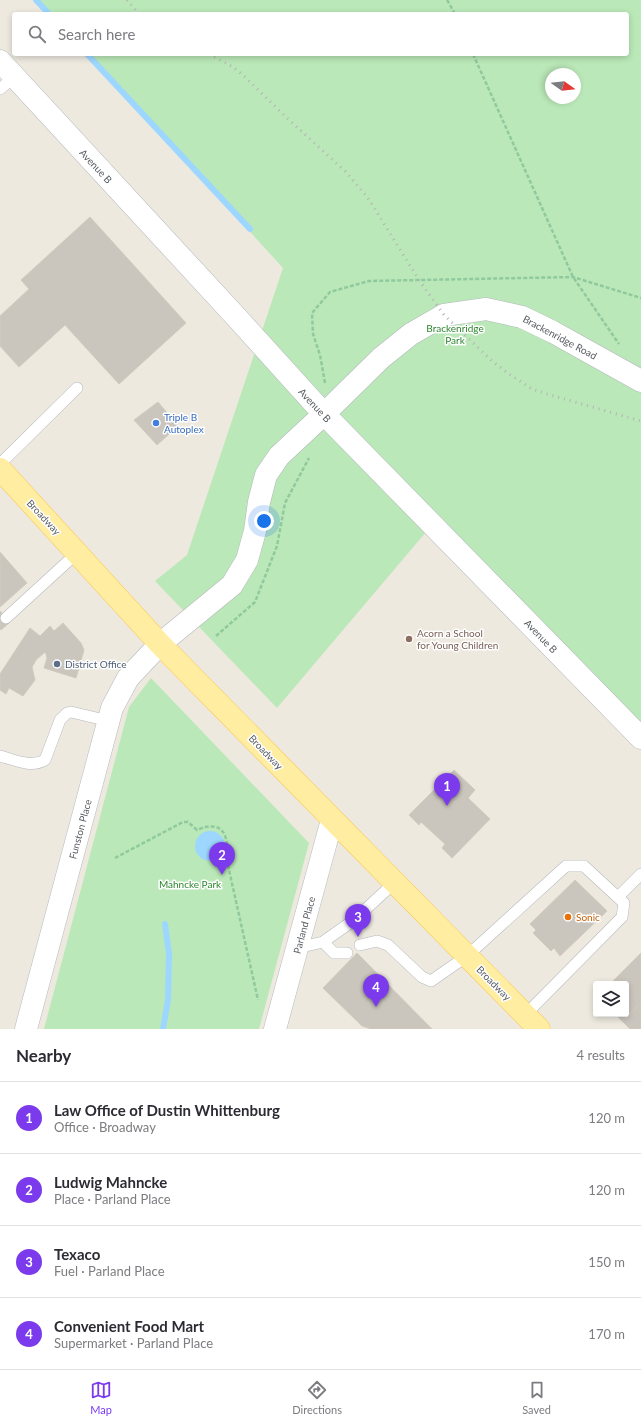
<!DOCTYPE html>
<html lang="en">
<head>
<meta charset="utf-8">
<style>
  :root { --surface:#fff; --page:#f7f7f7; --text:#2b2b33; --muted:#7c7c81; --line:#e1e1e2; --accent:#7c3aed }
  body { margin:0; font-family:Lato,sans-serif; background:var(--page); color:var(--text) }
  .controls { position:absolute; right:12px; bottom:12px; display:grid; overflow:hidden; border-radius:4px; box-shadow:0 2px 6px #0003 }
  .controls button { width:36px; height:36px; display:grid; place-items:center; padding:0; border:0; border-bottom:1px solid var(--line); background:var(--surface); color:var(--text); font:20px sans-serif }
  .compass { position:absolute; left:545px; top:68px; width:36px; height:36px; border-radius:50%; background:var(--surface); box-shadow:0 2px 6px #0003; rotate:105deg }
  .you { position:absolute; left:264px; top:521px; width:14px; height:14px; margin:-10px; border:3px solid #fff; border-radius:50%; background:#1a73e8; box-shadow:0 0 0 6px #1a73e833 }
  .badge { display:grid; place-items:center; width:26px; height:26px; border-radius:50%; background:var(--accent); color:#fff; font-size:13px; font-weight:700 }
  .pin { position:absolute; translate:-50% -33px; filter:drop-shadow(0 1px 2px #0008) }
  .pin::after { content:''; position:absolute; top:21px; width:14px; height:12px; background:inherit; clip-path:polygon(0 0,100% 0,50% 100%) }
  .list { margin:0; padding:0; list-style:none }
  h2 { display:flex; justify-content:space-between; align-items:center; height:52px; margin:0; padding:0 16px; font-size:17px }
  h2 small { font-size:13px; font-weight:400; color:var(--muted) }
  .list li { display:grid; grid-template-columns:26px 1fr auto; gap:12px; align-items:center; box-sizing:border-box; height:72px; padding:0 16px; border-top:1px solid var(--line) }
  .list b { display:block; font-size:15px; white-space:nowrap }
  .list p { margin:0; font-size:13px; white-space:nowrap; color:var(--muted) }
  .list em { font-size:13px; font-style:normal; color:var(--muted) }
  .icon { flex:none; width:22px; height:22px; fill:none; stroke:currentColor; stroke-width:2; stroke-linecap:round; stroke-linejoin:round }
  .map { position:relative; flex:none; width:641px; height:1029px; overflow:hidden }
  .search { position:absolute; background:var(--surface); box-shadow:0 2px 6px #0003; left:12px; right:12px; top:12px; height:44px; display:flex; align-items:center; gap:10px; box-sizing:border-box; padding:0 14px; border-radius:4px; color:var(--muted); font-size:15px }
  .sheet { height:340px; background:var(--surface) }
  nav { display:flex; justify-content:space-around; align-items:center; box-sizing:border-box; height:56px; border-top:1px solid var(--line); background:var(--surface); font-size:11px; color:var(--muted) }
  nav a { display:grid; justify-items:center; gap:2px }
  nav .on { color:var(--accent) }
  .map>svg:first-child { display:block }
  .green { fill:#bae8b8; fill-rule:evenodd }
  .water { fill:#9dd7ff }
  .lines { fill:none; stroke-linecap:round; stroke-linejoin:round }
  .stream { stroke:#9dd7ff; stroke-width:6 }
  .building { fill:#cac6be; stroke:#d2cbbd }
  .lane-casing { stroke:#b5b8bd; stroke-width:12 }
  .street-casing { stroke:#b5b8bd; stroke-width:23 }
  .secondary-casing { stroke:#b5bac0; stroke-width:23 }
  .primary-casing { stroke:#fec446; stroke-width:23 }
  .path { stroke:#91c99f; stroke-width:2.5; stroke-dasharray:4 2; stroke-linecap:butt }
  .lane { stroke:#fff; stroke-width:11 }
  .street { stroke:#fff; stroke-width:22 }
  .secondary { stroke:#fff; stroke-width:22 }
  .primary { stroke:#ffeda2; stroke-width:22 }
  .rail { stroke:#b3b4b5; stroke-width:3; stroke-dasharray:1 5; stroke-linecap:butt }
  .shop-dot { fill:#3f7fe0; stroke:#fff; stroke-width:1.5 }
  .education-dot { fill:#8d6e63; stroke:#fff; stroke-width:1.5 }
  .service-dot { fill:#5c6f8a; stroke:#fff; stroke-width:1.5 }
  .food-dot { fill:#e8710a; stroke:#fff; stroke-width:1.5 }
  .labels { text-anchor:middle; dominant-baseline:central; stroke-width:3; stroke-linejoin:round; paint-order:stroke }
  .street-label { font-size:10px; fill:#585d62; stroke:#fff }
  .park-label { font-size:10px; fill:#2c852e; stroke:#fff }
  .shop-label { font-size:10px; fill:#366cbe; stroke:#fff; text-anchor:start }
  .education-label { font-size:10px; fill:#785e54; stroke:#fff; text-anchor:start }
  .service-label { font-size:10px; fill:#4e5e75; stroke:#fff; text-anchor:start }
  .food-label { font-size:10px; fill:#c56008; stroke:#fff; text-anchor:start }
</style>
</head>
<body>
<div class="map">
<svg width="641" height="1029" viewBox="0 0 641 1029">
  <rect width="100%" height="100%" fill="#ede9df"/>
  <path class="green" d="M39,0H641V723L437,519L277,708L155,581L187,555L283,268L88,54H627V14H52ZM551,74H575V98H551Z
    M151,678L309,843L259,1029H44L129,707Z"/>
  <path class="water" d="M195 846a15 15 0 1 1 30 0a15 15 0 1 1-30 0Z"/>
  <g class="lines">
    <path class="stream" d="M36,0L49,14
      M87,54L250,229
      M163,1029L168,1000L169,954L165,924"/>
  </g>
  <path class="building" d="M90,217L186,323L119,384L65,325L19,367L0,346V316L29,289L21,280Z
    M158,402L178,426L157,445L134,420Z
    M0,552L27,583L0,607Z
    M0,611L10,622L1,630L0,629Z
    M63,623L81,643L84,650L76,678L44,668L47,658L46,654L45,652L36,660L32,667L35,680L23,696L9,688L6,694L0,690V674L30,628L40,636L50,626L54,631Z
    M454,770L475,790L468,798L490,819L452,858L442,848L445,844L421,822L419,825L409,815Z
    M575,880L607,911L560,956L554,948L551,951L533,933L536,930L530,924Z
    M357,953L432,1029H371L362,1026L323,988Z
    M641,953V1003L622,1021L615,1014H626V984H610Z
    M641,1003V1029H630L622,1021Z"/>
  <g class="lines">
    <g class="lane-casing">
      <path id="lane" d="M0,89L14,77
        M0,464L77,388
        M6,618L77,553
        M0,756C15,760 31,768 45,760L60,720L67,713L71,712L109,721
        M618,897L641,874
        M323,942L334,953H347
        M360,945L377,941L388,945L422,977L431,981L467,956L566,866H584L624,903L622,917L525,1015
        M297,948L323,942L354,920L394,883"/>
    </g>
    <g class="street-casing">
      <path id="street" d="M0,61L239,320L324,414L641,738
        M160,644L232,585L247,560L255,531L259,502L266,475L279,456L324,414L381,358L411,334L444,315L486,309L522,317L553,332L641,381
        M275,1029L332,820"/>
    </g>
    <g class="secondary-casing">
      <path id="secondary" d="M26,1029L112,708L128,678L160,644"/>
    </g>
    <g class="primary-casing">
      <path id="primary" d="M0,469L160,644L539,1029"/>
    </g>
    <path class="path" d="M447,0L455,14
      M473,54L573,277L619,344
      M325,383L320,355L313,334L312,313L330,292L369,281L573,277L641,298
      M216,636L255,602L277,546L285,503L309,458
      M115,858L183,822H188L197,830C225,818 229,838 227,861L258,1000"/>
    <use href="#lane" class="lane"/>
    <use href="#street" class="street"/>
    <use href="#secondary" class="secondary"/>
    <use href="#primary" class="primary"/>
    <path class="rail" d="M127,0L139,14
      M209,54L233,67L244,76L287,118L346,172L368,198L419,280L444,315L492,361L509,374L532,389L547,394L641,421"/>
  </g>
  <circle class="shop-dot" cx="156" cy="423" r="4"/>
  <circle class="education-dot" cx="409" cy="639" r="4"/>
  <circle class="service-dot" cx="57" cy="664" r="4"/>
  <circle class="food-dot" cx="568" cy="917" r="4"/>
  <g class="labels">
    <g class="street-label">
      <text transform="translate(96 166) rotate(47)">Avenue B</text>
      <text transform="translate(560 337) rotate(28)">Brackenridge Road</text>
      <text transform="translate(315 405) rotate(47)">Avenue B</text>
      <text transform="translate(44 517) rotate(47)">Broadway</text>
      <text transform="translate(541 636) rotate(46)">Avenue B</text>
      <text transform="translate(266 752) rotate(46)">Broadway</text>
      <text transform="translate(80 829) rotate(-75)">Funston Place</text>
      <text transform="translate(304 925) rotate(-75)">Parland Place</text>
      <text transform="translate(494 983) rotate(45)">Broadway</text>
    </g>
    <g class="park-label">
      <text x="455" y="328">Brackenridge<tspan x="455" dy="12">Park</tspan></text>
      <text x="190" y="884">Mahncke Park</text>
    </g>
    <g class="shop-label">
      <text x="164" y="417">Triple B<tspan x="164" dy="12">Autoplex</tspan></text>
    </g>
    <g class="education-label">
      <text x="417" y="633">Acorn a School<tspan x="417" dy="12">for Young Children</tspan></text>
    </g>
    <g class="service-label">
      <text x="65" y="664">District Office</text>
    </g>
    <g class="food-label">
      <text x="576" y="917">Sonic</text>
    </g>
  </g>
</svg>
<div class="controls">
<button><svg class="icon" aria-label="layers" viewBox="0 0 24 24"><path d="M12 4l9 5-9 5-9-5zM3 14l9 5 9-5"/></svg></button>
</div>
<svg class="compass" viewBox="-18 -18 36 36"><path d="M0-13l5 13h-10z" fill="#e53935"/><path d="M0 13l5-13h-10z" fill="#7c7c81"/></svg>
<div class="you"></div>
<div class="pin badge" style="left:447px;top:806px">1</div>
<div class="pin badge" style="left:222px;top:875px">2</div>
<div class="pin badge" style="left:358px;top:937px">3</div>
<div class="pin badge" style="left:376px;top:1007px">4</div>
<div class="search"><svg class="icon" aria-label="search" viewBox="0 0 24 24"><circle cx="10" cy="10" r="6"/><path d="M15 15l6 6"/></svg>Search here</div>
</div>
<section class="sheet">
<h2>Nearby<small>4 results</small></h2>
<ul class="list">
<li><span class="badge">1</span><div><b>Law Office of Dustin Whittenburg</b><p>Office · Broadway</p></div><em>120 m</em></li>
<li><span class="badge">2</span><div><b>Ludwig Mahncke</b><p>Place · Parland Place</p></div><em>120 m</em></li>
<li><span class="badge">3</span><div><b>Texaco</b><p>Fuel · Parland Place</p></div><em>150 m</em></li>
<li><span class="badge">4</span><div><b>Convenient Food Mart</b><p>Supermarket · Parland Place</p></div><em>170 m</em></li>
</ul>
</section>
<nav>
<a class="on"><svg class="icon" aria-label="map" viewBox="0 0 24 24"><path d="M3 6l6-2 6 2 6-2v14l-6 2-6-2-6 2zM9 4v14M15 6v14"/></svg>Map</a>
<a><svg class="icon" aria-label="directions" viewBox="0 0 24 24"><path d="M12 3l9 9-9 9-9-9zM9 14v-3h6M13 9l2 2-2 2"/></svg>Directions</a>
<a><svg class="icon" aria-label="saved" viewBox="0 0 24 24"><path d="M7 4h10v16l-5-4-5 4z"/></svg>Saved</a>
</nav>
</body>
</html>
